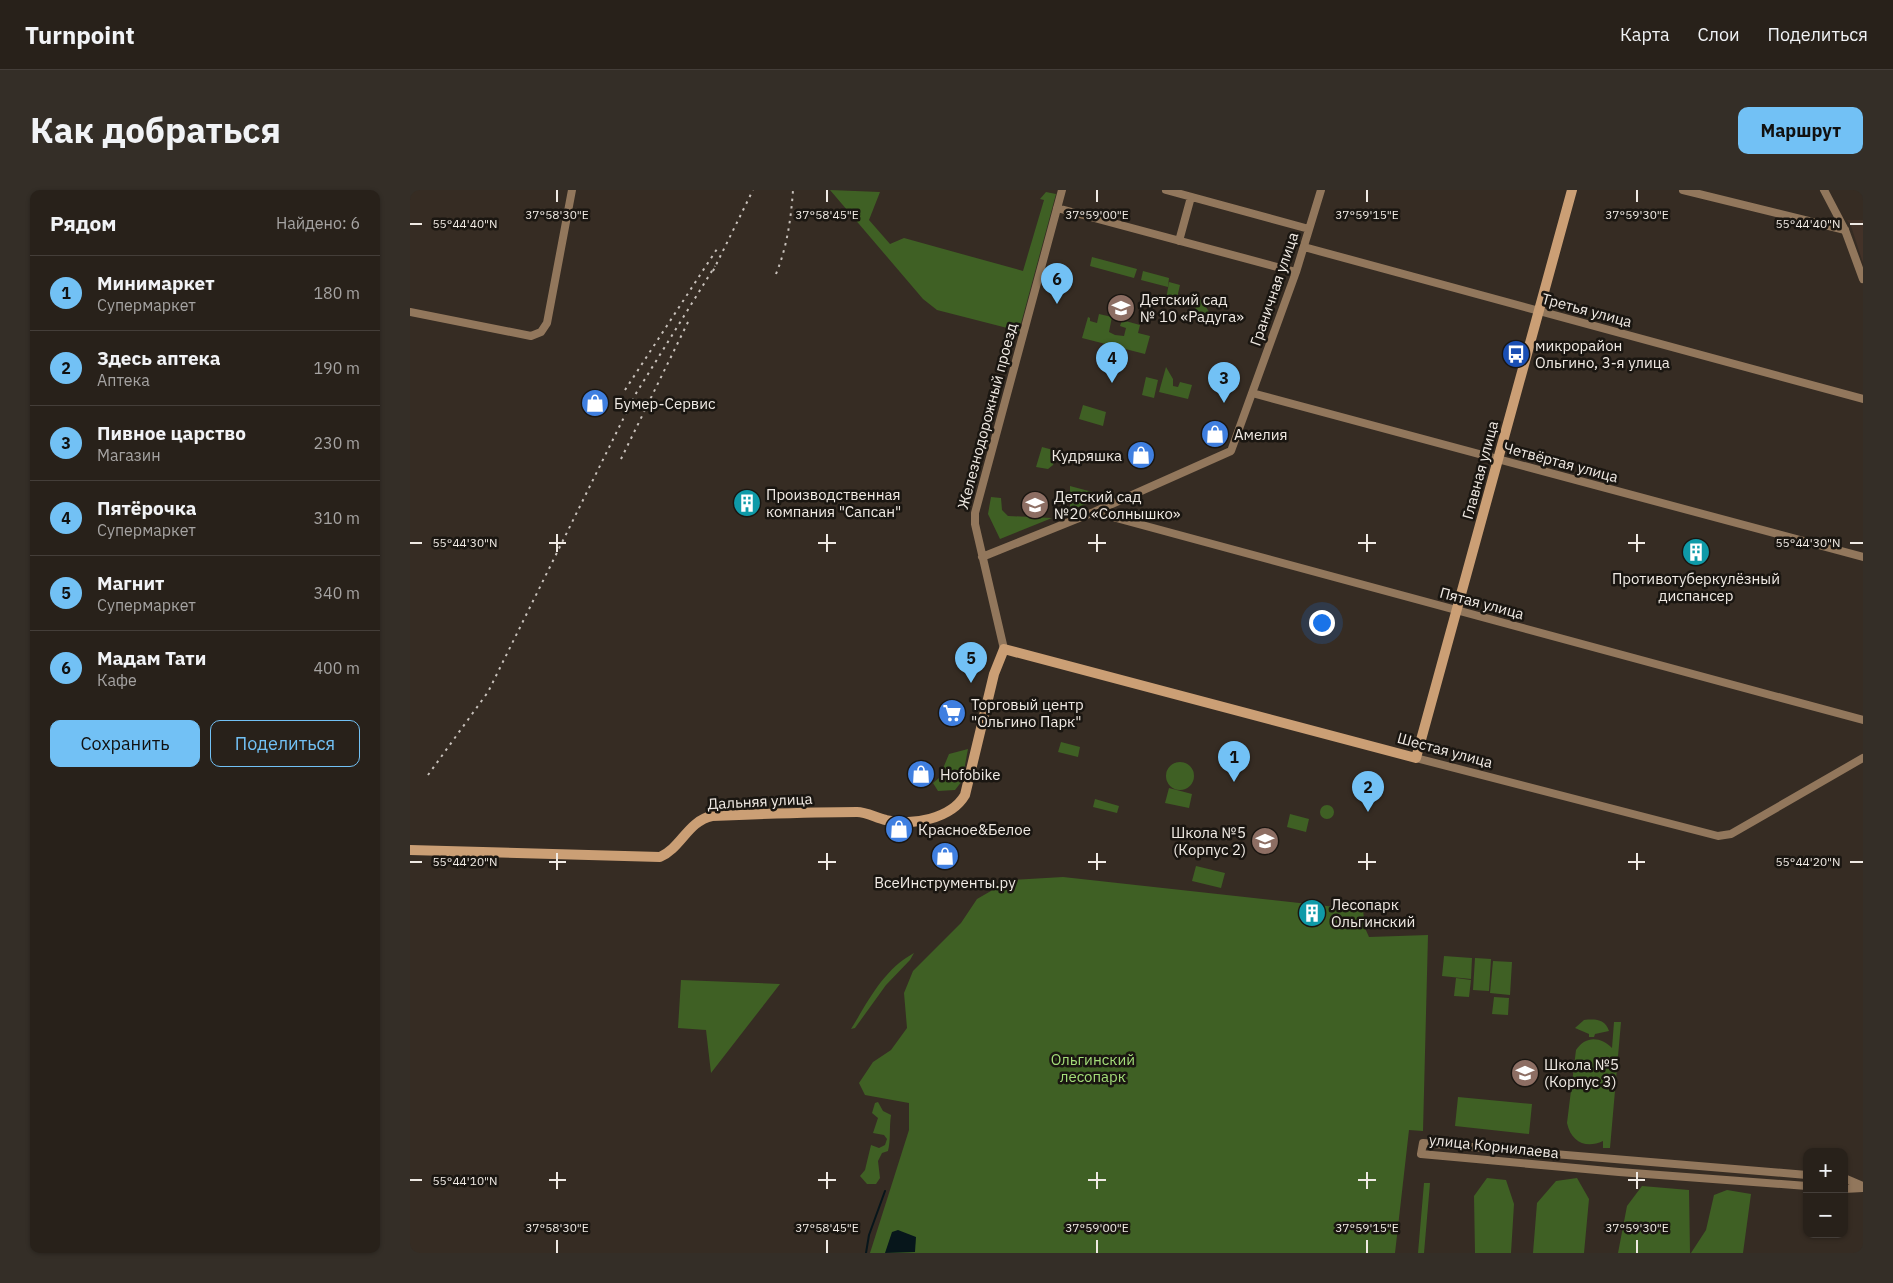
<!DOCTYPE html>
<html lang="ru">
<head>
<meta charset="utf-8">
<style>
  :root { --surface:#28211a; --page:#342e27; --text:#f1f3f6; --muted:#a5a3a2; --line:#443e39; --accent:#72c1f5 }
  body { margin:0; font-family:"IBM Plex Sans",sans-serif; background:var(--page); color:var(--text) }
  .controls { position:absolute; right:15px; bottom:15px; display:grid; overflow:hidden; border-radius:10px; box-shadow:0 1px 4px #0004 }
  .controls button { width:45px; height:45px; display:grid; place-items:center; padding:0; border:0; border-bottom:1px solid var(--line); background:var(--surface); color:var(--text); font:25px sans-serif }
  .you { position:absolute; left:911px; top:432px; width:18px; height:18px; margin:-12px; border:4px solid #fff; border-radius:50%; background:#1a73e8; box-shadow:0 0 0 8px #1a73e833 }
  .badge { display:grid; place-items:center; width:32px; height:32px; border-radius:50%; background:var(--accent); color:#111; font-size:16px; font-weight:700 }
  .pin { position:absolute; translate:-50% -41px; filter:drop-shadow(0 1px 2px #0008) }
  .pin::after { content:''; position:absolute; top:26px; width:18px; height:15px; background:inherit; clip-path:polygon(0 0,100% 0,50% 100%) }
  .list { margin:0; padding:0; list-style:none }
  h2 { display:flex; justify-content:space-between; align-items:center; height:65px; margin:0; padding:0 20px; font-size:21px }
  h2 small { font-size:16px; font-weight:400; color:var(--muted) }
  .list li { display:grid; grid-template-columns:32px 1fr auto; gap:15px; align-items:center; box-sizing:border-box; height:75px; padding:0 20px; border-top:1px solid var(--line) }
  .list b { display:block; font-size:19px; white-space:nowrap }
  .list p { margin:0; font-size:16px; white-space:nowrap; color:var(--muted) }
  .list em { font-size:16px; font-style:normal; color:var(--muted) }
  .actions { display:flex; gap:10px; padding:15px 20px }
  .actions a { flex:1; padding:11px 0; border:1px solid var(--accent); border-radius:10px; text-align:center; font-size:18px; color:var(--accent) }
  .actions .main { background:var(--accent); color:#111 }
  .map { position:relative; flex:none; width:1453px; height:1063px; overflow:hidden; border-radius:10px }
  header { display:flex; align-items:center; gap:30px; box-sizing:border-box; height:70px; padding:0 25px; background:var(--surface); border-bottom:1px solid var(--line) }
  header strong { font-size:24px }
  nav { display:flex; gap:28px; margin-inline-start:auto; font-size:18px }
  .intro { display:flex; align-items:center; justify-content:space-between; box-sizing:border-box; height:120px; padding:0 30px }
  h1 { margin:0; font-size:35px }
  .button { padding:12px 22px; border-radius:10px; background:var(--accent); color:#111; font-size:18px; font-weight:700 }
  main { display:flex; gap:30px; padding:0 30px }
  aside { flex:1; background:var(--surface); border-radius:10px; box-shadow:0 1px 4px #0004 }
  .map>svg:first-child { display:block }
  .commercial { fill:#433228 }
  .green { fill:#3f6024 }
  .water { fill:#07161b }
  .lines { fill:none; stroke-linecap:round; stroke-linejoin:round }
  .stream { stroke:#07161b; stroke-width:2 }
  .street { stroke:#92775c; stroke-width:8 }
  .secondary { stroke:#cb9f75; stroke-width:10 }
  .rail { stroke:#c8c1bb; stroke-width:2; stroke-dasharray:2.5 5; stroke-linecap:butt }
  .ticks { fill:none; stroke:#f0eae4; stroke-width:2 }
  .labels { text-anchor:middle; dominant-baseline:central; stroke-width:5; stroke-linejoin:round; paint-order:stroke }
  .street-label { font-size:15px; fill:#f0eae4; stroke:#1a1611 }
  .poi-label { font-size:15px; fill:#f0eae4; stroke:#1a1611; text-anchor:start }
  .park-label { font-size:15px; fill:#a4de79; stroke:#1a1611 }
  .ticks-label { font-size:12px; text-anchor:middle; fill:#f0eae4; stroke:#1a1611; stroke-width:5; stroke-linejoin:round; paint-order:stroke }
</style>
</head>
<body>
<header>
<strong>Turnpoint</strong>
<nav><a>Карта</a><a>Слои</a><a>Поделиться</a></nav>
</header>
<div class="intro"><h1>Как добраться</h1><a class="button">Маршрут</a></div>
<main>
<aside>
<h2>Рядом<small>Найдено: 6</small></h2>
<ul class="list">
<li><span class="badge">1</span><div><b>Минимаркет</b><p>Супермаркет</p></div><em>180 m</em></li>
<li><span class="badge">2</span><div><b>Здесь аптека</b><p>Аптека</p></div><em>190 m</em></li>
<li><span class="badge">3</span><div><b>Пивное царство</b><p>Магазин</p></div><em>230 m</em></li>
<li><span class="badge">4</span><div><b>Пятёрочка</b><p>Супермаркет</p></div><em>310 m</em></li>
<li><span class="badge">5</span><div><b>Магнит</b><p>Супермаркет</p></div><em>340 m</em></li>
<li><span class="badge">6</span><div><b>Мадам Тати</b><p>Кафе</p></div><em>400 m</em></li>
</ul>
<div class="actions"><a class="main">Сохранить</a><a>Поделиться</a></div>
</aside>
<div class="map">
<svg width="1453" height="1063" viewBox="0 0 1453 1063">
  <rect width="100%" height="100%" fill="#362c23"/>
  <path class="commercial" d="M1437,30H1453V73L1441,36Z"/>
  <path class="green" d="M420,0L470,2L459,30L480,54L494,48L613,81L634,10L630,9L636,2L646,4L609,141L527,120L513,109Z
    M682,67L727,79L724,88L680,76Z
    M733,81L759,88L758,97L731,90Z
    M759,92L770,95L766,112L761,114L756,110Z
    M788,109L792,110L799,122L797,128L784,124Z
    M689,124L702,127L699,142L705,145L714,146L716,138L710,136L712,130L730,135L728,143L740,146L735,164L672,148L678,127L680,128V131L687,133Z
    M756,177L763,189V196L768,197L770,192L782,195L778,209L749,202Z
    M736,187L748,190L744,208L732,205Z
    M673,215L696,222L693,236L669,229Z
    M632,257L647,261L643,275L638,279L626,277Z
    M660,296L686,303H678V309L686,310L652,324V320H660V314H652V304L660,303Z
    M581,307L591,308L592,320L598,326L642,328L590,349L578,324Z
    M651,552L670,557L668,567L648,562Z
    M558,559L552,591L545,600L528,601L523,593L529,588L539,564Z
    M756 586a14 14 0 1 1 28 0a14 14 0 1 1-28 0Z
    M759,598L782,604L779,618L755,613Z
    M685,609L709,616L707,623L683,617Z
    M910 622a7 7 0 1 1 14 0a7 7 0 1 1-14 0Z
    M880,624L899,629L896,642L877,637Z
    M786,676L815,683L811,698L782,691Z
    M653,687L953,720L955,738L959,747L1018,745L1013,941L999,940L985,1063H460L499,940V913L455,905L449,893L463,872L481,860L497,838L494,803L503,781L551,733L567,709L600,690Z
    M504,763L500,770L476,795L445,838L441,839C459,810 473,780 504,763Z
    M1034,766L1062,768L1061,789L1032,786Z
    M1065,768L1081,769L1079,801L1063,800Z
    M1083,771L1102,772L1100,805L1080,803Z
    M1046,788L1061,790L1059,807L1044,806Z
    M271,790L370,794L301,883L296,840L268,838Z
    M1084,807L1099,808L1098,825L1082,824Z
    M1174,830C1186,829 1195,829 1199,841L1185,844L1184,847H1179V844L1165,838Z
    M1204,832H1211L1200,958H1193V951C1176,959 1161,952 1157,933L1166,860C1176,845 1191,847 1202,858Z
    M1048,907L1122,914L1119,944L1045,936Z
    M468,912L473,921L481,925C479,938 481,949 478,961L472,963L468,971L470,988L466,994H457L450,986L455,980L461,955L469,958L475,955L477,949L474,945L463,943L468,928L462,923L465,913Z
    M1077,988L1096,990L1104,1014L1101,1063H1065L1064,1006Z
    M1167,988L1179,1009L1174,1063H1123L1127,1013L1146,991Z
    M1014,993H1020L1014,1063H1008Z
    M1232,996L1279,1000L1280,1063H1208L1217,1016Z
    M1317,1000L1341,1004L1333,1063H1281L1296,1040L1304,1005Z"/>
  <path class="water" d="M488,1040L506,1047L505,1062L475,1063L482,1042Z"/>
  <g class="lines">
    <path class="stream" d="M456,1063L459,1045L475,1001"/>
    <path class="street" d="M756,0L899,39
      M1273,0L1435,40
      M1414,0L1435,40L1453,89
      M647,18L886,82
      M769,51L781,7
      M894,57L1453,209
      M0,122L121,146L131,142L137,133L162,0
      M842,203L1453,367
      M684,322L1453,530
      M572,367L684,322L821,261L886,82L911,0
      M594,459L565,334V323L652,0
      M1006,568L1308,646L1321,644L1453,568
      M1397,985L1013,953L1011,964L1209,982L1397,996
      M1434,988L1453,996
      M1434,999L1453,998"/>
    <path class="secondary" d="M0,660L250,667C271,658 278,631 302,626C350,624 399,622 447,622C457,622 466,628 476,630C502,636 541,629 555,605L584,484L594,459L1006,568L1162,0"/>
    <path class="rail" d="M303,81L343,0
      M366,84C377,57 381,29 383,0
      M215,200L307,59
      M211,269L279,130
      M18,585L78,502L225,205L305,76"/>
  </g>
  <path class="ticks" d="M147,0V12M417,0V12M687,0V12M957,0V12M1227,0V12M0,34H12M1440,34H1453M147,344V362M417,344V362M687,344V362M957,344V362M1227,344V362M0,353H12M139,353H156M408,353H426M678,353H696M948,353H966M1218,353H1235M1440,353H1453M147,663V680M417,663V680M687,663V680M957,663V680M1227,663V680M0,672H12M139,672H156M408,672H426M678,672H696M948,672H966M1218,672H1235M1440,672H1453M147,982V999M417,982V999M687,982V999M957,982V999M1227,982V999M0,990H12M139,990H156M408,990H426M678,990H696M948,990H966M1218,990H1235M147,1050V1063M417,1050V1063M687,1050V1063M957,1050V1063M1227,1050V1063"/>
  <defs>
    <g id="school-disc" transform="scale(1.4375)"><circle r="9.5" fill="#8d6e63" stroke="#1a1611"/><path d="M0-5L7-2L0 1L-7-2ZM-4 1L0 2.5L4 1V4Q0 6-4 4Z" fill="#fff"/></g>
    <g id="bus-disc" transform="scale(1.4375)"><circle r="9.5" fill="#1a4fb4" stroke="#1a1611"/><path d="M-5-6H5V4H4V6H2V4H-2V6H-4V4H-5ZM-3.5-4V0h7V-4ZM-3.5 1.2v1.5H-2V1.2ZM2 1.2v1.5H3.5V1.2Z" fill="#fff"/></g>
    <g id="shop-disc" transform="scale(1.4375)"><circle r="9.5" fill="#3f7fe0" stroke="#1a1611"/><path d="M-5-2.5h2.3a2.7 3.5 0 0 1 5.4 0H5L5.5 6h-11ZM-1.5-2.5h3a1.5 2.3 0 0 0-3 0Z" fill="#fff"/></g>
    <g id="building-disc" transform="scale(1.4375)"><circle r="9.5" fill="#0f9aa8" stroke="#1a1611"/><path d="M-4-6H4V6H1V3H-1V6H-4ZM-2.5-4.3h1.7v1.8h-1.7ZM.8-4.3h1.7v1.8H.8ZM-2.5-1h1.7V.8h-1.7ZM.8-1h1.7V.8H.8Z" fill="#fff"/></g>
    <g id="supermarket-disc" transform="scale(1.4375)"><circle r="9.5" fill="#3f7fe0" stroke="#1a1611"/><path d="M-6-5.5h2.5l.6 2H6L4.5 2H-2.5L-4.4-4H-6ZM-1.5 3.2a1.3 1.3 0 1 0 .1 0ZM3 3.2a1.3 1.3 0 1 0 .1 0Z" fill="#fff"/></g>
  </defs>
  <g fill-rule="evenodd">
    <use href="#school-disc" x="711" y="118"/>
    <use href="#bus-disc" x="1106" y="164"/>
    <use href="#shop-disc" x="185" y="213"/>
    <use href="#shop-disc" x="805" y="244"/>
    <use href="#shop-disc" x="731" y="265"/>
    <use href="#building-disc" x="337" y="313"/>
    <use href="#school-disc" x="625" y="315"/>
    <use href="#building-disc" x="1286" y="362"/>
    <use href="#supermarket-disc" x="542" y="523"/>
    <use href="#shop-disc" x="511" y="584"/>
    <use href="#shop-disc" x="489" y="639"/>
    <use href="#school-disc" x="855" y="651"/>
    <use href="#shop-disc" x="535" y="666"/>
    <use href="#building-disc" x="902" y="723"/>
    <use href="#school-disc" x="1115" y="883"/>
  </g>
  <g class="labels">
    <g class="street-label">
      <text transform="translate(864 99) rotate(-71)">Граничная улица</text>
      <text transform="translate(1177 120) rotate(15)">Третья улица</text>
      <text transform="translate(577 226) rotate(-75)">Железнодорожный проезд</text>
      <text transform="translate(1151 272) rotate(15)">Четвёртая улица</text>
      <text transform="translate(1070 280) rotate(-75)">Главная улица</text>
      <text transform="translate(1072 413) rotate(15)">Пятая улица</text>
      <text transform="translate(1035 560) rotate(15)">Шестая улица</text>
      <text transform="translate(350 611) rotate(-3)">Дальняя улица</text>
      <text transform="translate(1084 956) rotate(6)">улица Корнилаева</text>
    </g>
    <g class="poi-label">
      <text x="730" y="109">Детский сад<tspan x="730" dy="17">№ 10 «Радуга»</tspan></text>
      <text x="1125" y="155">микрорайон<tspan x="1125" dy="17">Ольгино, 3-я улица</tspan></text>
      <text x="204" y="213">Бумер-Сервис</text>
      <text x="824" y="244">Амелия</text>
      <text x="712" y="265" text-anchor="end">Кудряшка</text>
      <text x="356" y="304">Производственная<tspan x="356" dy="17">компания "Сапсан"</tspan></text>
      <text x="644" y="306">Детский сад<tspan x="644" dy="17">№20 «Солнышко»</tspan></text>
      <text x="1286" y="388" text-anchor="middle">Противотуберкулёзный<tspan x="1286" dy="17">диспансер</tspan></text>
      <text x="561" y="514">Торговый центр<tspan x="561" dy="17">"Ольгино Парк"</tspan></text>
      <text x="530" y="584">Hofobike</text>
      <text x="508" y="639">Красное&amp;Белое</text>
      <text x="836" y="642" text-anchor="end">Школа №5<tspan x="836" dy="17">(Корпус 2)</tspan></text>
      <text x="535" y="692" text-anchor="middle">ВсеИнструменты.ру</text>
      <text x="921" y="714">Лесопарк<tspan x="921" dy="17">Ольгинский</tspan></text>
      <text x="1134" y="874">Школа №5<tspan x="1134" dy="17">(Корпус 3)</tspan></text>
    </g>
    <g class="park-label">
      <text x="683" y="869">Ольгинский<tspan x="683" dy="17">лесопарк</tspan></text>
    </g>
  </g>
  <g class="ticks-label">
    <text x="147" y="29">37°58'30"E</text>
    <text x="417" y="29">37°58'45"E</text>
    <text x="687" y="29">37°59'00"E</text>
    <text x="957" y="29">37°59'15"E</text>
    <text x="1227" y="29">37°59'30"E</text>
    <text x="55" y="38">55°44'40"N</text>
    <text x="1398" y="38">55°44'40"N</text>
    <text x="55" y="357">55°44'30"N</text>
    <text x="1398" y="357">55°44'30"N</text>
    <text x="55" y="676">55°44'20"N</text>
    <text x="1398" y="676">55°44'20"N</text>
    <text x="55" y="995">55°44'10"N</text>
    <text x="147" y="1042">37°58'30"E</text>
    <text x="417" y="1042">37°58'45"E</text>
    <text x="687" y="1042">37°59'00"E</text>
    <text x="957" y="1042">37°59'15"E</text>
    <text x="1227" y="1042">37°59'30"E</text>
  </g>
</svg>
<div class="controls">
<button>+</button>
<button>−</button>
</div>
<div class="you"></div>
<div class="pin badge" style="left:824px;top:592px">1</div>
<div class="pin badge" style="left:958px;top:622px">2</div>
<div class="pin badge" style="left:814px;top:213px">3</div>
<div class="pin badge" style="left:702px;top:193px">4</div>
<div class="pin badge" style="left:561px;top:493px">5</div>
<div class="pin badge" style="left:647px;top:114px">6</div>
</div>
</main>
</body>
</html>
